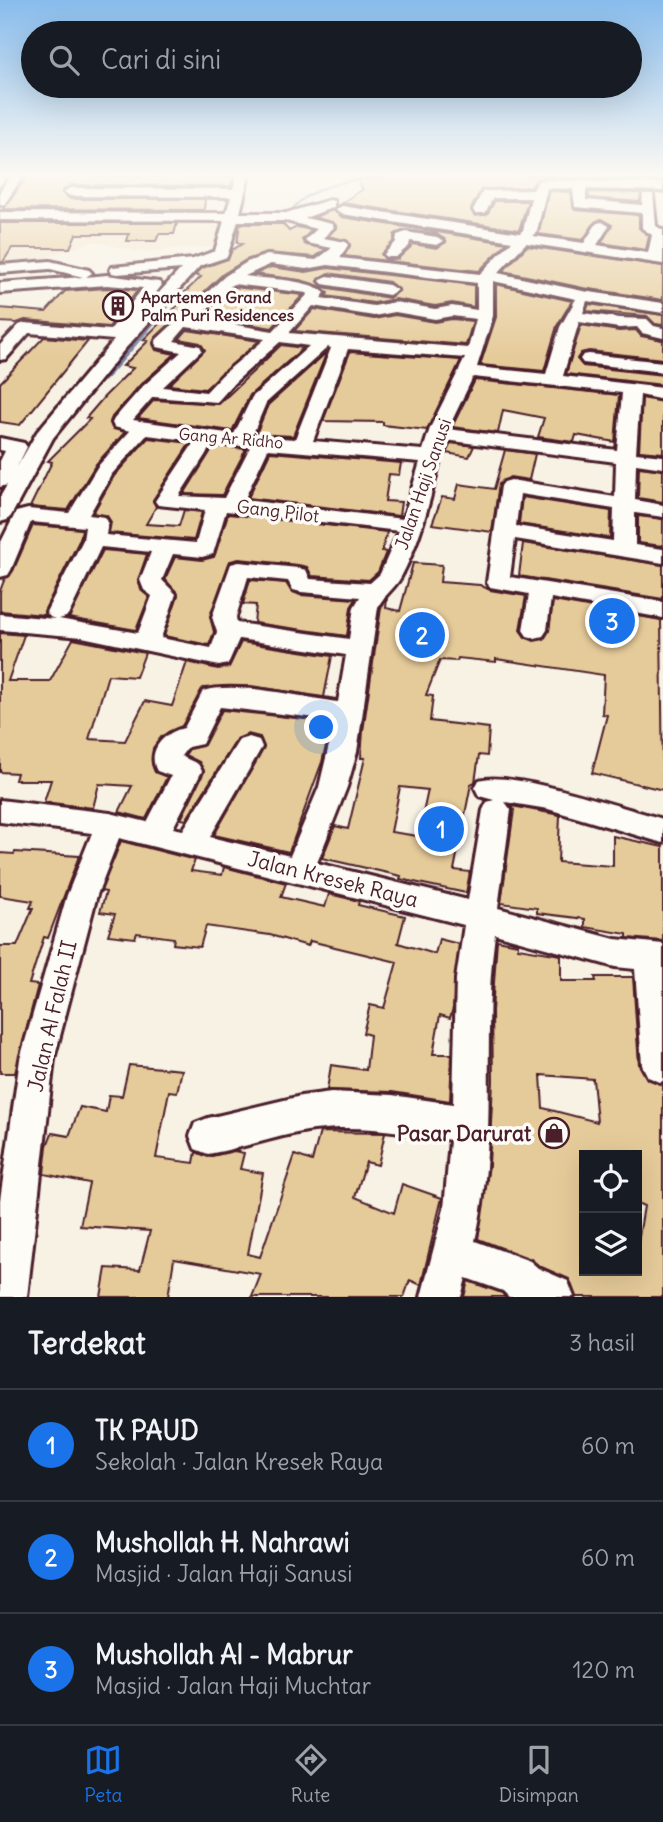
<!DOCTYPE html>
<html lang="id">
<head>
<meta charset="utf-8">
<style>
  :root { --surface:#171b24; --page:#242831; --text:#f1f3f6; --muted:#9ea1a6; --line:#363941; --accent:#1a73e8 }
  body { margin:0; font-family:Delius,sans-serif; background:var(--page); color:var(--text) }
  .controls { position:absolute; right:21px; bottom:21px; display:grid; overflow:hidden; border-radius:0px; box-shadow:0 7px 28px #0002 }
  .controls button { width:63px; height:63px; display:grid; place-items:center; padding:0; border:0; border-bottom:2px solid var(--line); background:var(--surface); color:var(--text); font:35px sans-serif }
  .you { position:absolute; left:322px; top:728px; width:24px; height:24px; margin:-18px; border:5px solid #fff; border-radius:50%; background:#1a73e8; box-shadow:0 0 0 10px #1a73e833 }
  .badge { display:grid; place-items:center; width:46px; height:46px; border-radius:50%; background:var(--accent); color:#fff; font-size:23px; font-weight:700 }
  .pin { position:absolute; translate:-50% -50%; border:4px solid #fff; box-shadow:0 2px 7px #0006 }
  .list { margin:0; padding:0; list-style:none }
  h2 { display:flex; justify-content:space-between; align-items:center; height:91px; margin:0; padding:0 28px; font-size:30px }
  h2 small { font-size:23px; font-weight:400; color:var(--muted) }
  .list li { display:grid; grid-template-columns:46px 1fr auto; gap:21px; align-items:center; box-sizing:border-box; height:112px; padding:0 28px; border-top:2px solid var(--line) }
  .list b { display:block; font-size:26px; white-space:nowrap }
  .list p { margin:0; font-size:23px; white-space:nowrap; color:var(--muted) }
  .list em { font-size:23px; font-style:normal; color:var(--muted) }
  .icon { flex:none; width:38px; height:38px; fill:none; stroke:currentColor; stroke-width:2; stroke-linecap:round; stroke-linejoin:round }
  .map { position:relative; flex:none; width:663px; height:1297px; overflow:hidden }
  .search { position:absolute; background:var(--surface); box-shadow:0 7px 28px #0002; left:21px; right:21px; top:21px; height:77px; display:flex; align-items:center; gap:18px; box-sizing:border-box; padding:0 24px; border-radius:38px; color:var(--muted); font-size:26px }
  .sheet { height:427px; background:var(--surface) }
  nav { display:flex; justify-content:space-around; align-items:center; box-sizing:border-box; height:98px; border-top:2px solid var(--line); background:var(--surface); font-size:19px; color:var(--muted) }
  nav a { display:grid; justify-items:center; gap:4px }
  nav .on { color:var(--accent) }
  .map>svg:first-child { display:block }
  .built { fill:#f3e6ce }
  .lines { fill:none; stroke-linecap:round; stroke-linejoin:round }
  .stream-far1 { stroke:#7984a3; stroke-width:2.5 }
  .stream { stroke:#7984a3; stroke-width:3.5 }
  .building { fill:#e6cb9a; stroke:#4a1f2b; stroke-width:2; fill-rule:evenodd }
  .minor-casing { stroke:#4a1f2b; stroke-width:6 }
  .minor { fill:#fdfcf7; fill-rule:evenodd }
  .labels { text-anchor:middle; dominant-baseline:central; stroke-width:7; stroke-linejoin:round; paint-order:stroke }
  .far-poi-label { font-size:16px; font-weight:bold; fill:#4a1f2b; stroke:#fdfcf7; text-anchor:start }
  .far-street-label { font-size:16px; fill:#4a1f2b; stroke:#fdfcf7 }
  .street-label { font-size:18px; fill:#4a1f2b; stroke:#fdfcf7 }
  .near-street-label { font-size:21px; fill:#4a1f2b; stroke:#fdfcf7 }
  .near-poi-label { font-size:21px; font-weight:bold; fill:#4a1f2b; stroke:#fdfcf7; text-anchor:end }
</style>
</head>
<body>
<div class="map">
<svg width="663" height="1297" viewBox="0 0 663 1297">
  <rect width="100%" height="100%" fill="#f8f2e4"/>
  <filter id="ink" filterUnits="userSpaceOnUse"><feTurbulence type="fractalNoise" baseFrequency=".0143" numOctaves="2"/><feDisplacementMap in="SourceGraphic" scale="14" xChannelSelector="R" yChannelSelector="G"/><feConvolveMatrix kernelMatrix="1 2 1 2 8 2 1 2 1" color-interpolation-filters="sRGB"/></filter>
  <g filter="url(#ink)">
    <path class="built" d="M0,223H224L220,246L136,252L95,241L49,256L55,259L0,266Z"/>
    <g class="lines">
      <path class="stream-far1" d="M279,229C286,222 289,213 295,206C316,184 358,179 386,175
        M165,308L198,282"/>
      <path class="stream" d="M104,380L167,307"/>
    </g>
    <path class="building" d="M29,175L146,177L234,176L231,186L70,185L62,191L70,199H205L204,210L3,209Z
      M404,175H636L647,176L650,180L543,177L536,180L531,187L481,190L471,209L475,216L487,214L495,201H528L519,230L342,203L337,206L363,189L357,180Z
      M549,191L571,192L575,210L639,215V228L649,236L646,250L601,243L612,225L601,219L595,222L583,240L538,234Z
      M589,192L641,193L640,202L589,198Z
      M333,210L342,217L507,243L479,271L344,256L350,246L348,241L328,236L337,227L334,223L314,217ZM405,230L437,234L446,242L437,248L412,244L398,259L384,258L381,254L394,241V235Z
      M0,223H177L174,234H159L156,241H127L129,234H76L70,248H12L3,262H0Z
      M240,224H283L289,231L297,227L312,230L302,240L305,244L326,249L315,257L266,253L246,260L223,274L155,338L153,344L156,350L175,354L140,385L112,417L110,422L112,428L125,432L96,464L68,510L30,507L52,462L48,461L90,419L86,418L104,397L133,368L123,366L148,341L143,340L186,297L181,296L201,277L195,275L202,268L228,259L232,250L242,244L237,243Z
      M527,246L663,266V300L583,288L503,271Z
      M271,267L306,272L328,268L474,285V307L452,303L435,306L395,299L374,303L326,296L328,293L320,286L300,280L255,274ZM328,273L389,282L399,291L389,298L323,287L318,279Z
      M496,284L572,301L557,326L544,371L480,365L496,317Z
      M234,287L303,295L272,328L202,316Z
      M107,288L138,290L109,327L25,320L17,323L0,322V308L46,312L65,291Z
      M589,304L663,315V325L655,324L647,316L586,311Z
      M314,309L374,319L395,315L435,322L452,319L473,321L466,345L294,331Z
      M581,325L619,331L636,330L641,336L663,340V359L589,351L581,353L577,359L583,366L663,375V385L566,374Z
      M187,330L259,341L205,389L169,385L205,350L200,343L179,339Z
      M44,337L88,341L20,425L0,422V383Z
      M281,345L303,348L250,395L232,431L138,418L154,400L219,404Z
      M327,352L293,436L256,434L268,405Z
      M350,352L461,360L427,430L383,425V422L323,421Z
      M475,380L619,395L615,442L576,435L574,442L538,437L544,418L503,410L498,433L452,427Z
      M642,398L663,402V453L639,451Z
      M148,438L190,443L153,500L156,507L146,524L179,526L184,510L202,512L194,540L109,533L111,522L107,516L93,513L114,476Z
      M451,443L474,446L469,457L446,453Z
      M214,446L246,449L222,495L184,494Z
      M505,450L535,454L529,480L510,477L499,484L492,532L432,524L442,497L455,499L459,484L494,489Z
      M270,452L401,463L399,475L389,474L385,501L401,502L399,516L248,498Z
      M639,467L663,470V502L638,498Z
      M522,497L611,511L610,538L519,524Z
      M228,514L387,532L382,551L386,552L378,572L369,580L312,576L307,567L298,565L239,559L230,561L210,616L214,632L209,645L164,636L178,595L165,579L175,557L202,560L214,557Z
      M638,516L663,519V546L638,543Z
      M33,525L82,529L80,539L44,611L45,615L0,611V591L5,578L13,571Z
      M523,543L663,565V599L519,576Z
      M103,550L147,554L138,581L142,591L149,597L136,630L69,618Z
      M413,563L442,565L440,582L480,585L490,590L526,596L520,630L525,637L534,641L544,639L549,631L553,601L661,620L663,790L592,773L607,715L602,714L604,675L496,659V662L458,658L457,661L440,660L426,695L433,696L430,721L489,728L487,756L479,755L475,782L471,784L454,870L470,872L466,893L400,879L401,876L322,858L335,826L348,829L365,758H361L363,731L381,608L387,598L386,608L400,611ZM400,787L428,790L418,836L391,832Z
      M250,580L286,583L291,591L300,595L356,599L351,607L347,636L254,623L256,605L243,604Z
      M0,633L24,635L8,681H50L73,639L145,653L136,677L108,675L89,739L125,741L145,701L172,706L187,662L218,669L229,667L241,642L332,656L324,697L336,699L251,686L203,688L182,726L162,736L153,748L152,764L155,772L167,777L146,819L119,812L132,786L99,784L93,808L44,802L51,780H15L17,773L0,772Z
      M222,710L332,722L322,762L289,852L214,835L264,748L260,737L248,734L237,739L186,820L181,819L204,772L199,762L185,755L189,749L204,745Z
      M512,806L560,815L558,862L613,866V836L663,847V941L627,938V934L585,927V919L537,913V908L501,903L514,810Z
      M121,841L195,860L191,871L222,875L224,867L286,883L281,897L325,907L329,894L359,901L358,905L405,916L398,943L435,954L439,939L459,944L453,1008L450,1018L440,1015L433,1054H452L450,1101L392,1092L327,1090L331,1065L366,1070L370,1035L363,1033L370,1005L384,1008L397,962L310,941L308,946L270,935L206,926L200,947L173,944L174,938L137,933L135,938L108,935L115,914L100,912L106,892L101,891Z
      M15,852L79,856L48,938L44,937L29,984L38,985L15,1073H0V946H17L33,908H30L33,901L0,896V853L14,854Z
      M497,940L518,944V948L561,955V981H596L595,977H633L639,1065L647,1079L663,1084V1297H576L569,1279L539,1266L531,1259L478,1239L489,1165L493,1081L492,1011ZM541,1075L593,1079L597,1122L543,1108ZM584,1155H637V1203L644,1206L637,1249V1271H584Z
      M129,1065L182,1070L177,1092L169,1091L156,1158L194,1163L196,1152L208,1157L234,1151L244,1153L240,1169L263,1173L248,1254L260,1257L295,1155L312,1161L320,1132L385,1133L378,1165L366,1162L355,1197L394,1213L402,1184L442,1198L421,1285L410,1280L404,1297H252L261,1274L174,1259L168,1297H101L106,1268L140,1270L150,1231L80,1226L89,1183L44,1174L47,1146L52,1133L69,1136L80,1107L106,1112L109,1095L122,1096Z
      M468,1281L502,1293L505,1297H464Z"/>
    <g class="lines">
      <g class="minor-casing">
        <path id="minor" d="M11,175H23L5,204L0,205V191Z
          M237,175H249L240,213H286L329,200L334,201V207L305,218L332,224L334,227L323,238L346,242L348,245L340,258L480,274L512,241L342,214L335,210L342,206L520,233L523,230L531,198H493L485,213H475L473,210L483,191L533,190L538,181L543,180L663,183V191L586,189V200L642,205L643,194H653L656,226L663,230V264L526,243L498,273L583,291L663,303V313L587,301L583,313L619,318L647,319L654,326L663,328V338L642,333L637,327L619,328L579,322L563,376L663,388V400L640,395L636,453L663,456V468L636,464L635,500L663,505V517L635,513V545L663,549V563L515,539L510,577L663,602V618L551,598L547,630L543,636L535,638L527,636L523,630L529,594L490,587L487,582L501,486L504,482L511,480L615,497L616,462L445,440C433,486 424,534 401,577C395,588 384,595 378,607L357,752L347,787L317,863L468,900L483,810L487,802L494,800L479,796L475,788L479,780C512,770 625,809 663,819V843L548,809L505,802L511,810L498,908L615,939L663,944V1081L660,1082L648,1077L642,1065L635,969L615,967L495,934C481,1036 499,1140 475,1241L530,1261L538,1268L568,1281L574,1297H509L503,1291L466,1278L461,1297H421L444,1209L450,1140C406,1132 359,1124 314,1130C278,1135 244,1148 208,1154L195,1149L190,1136L195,1123L208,1118L301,1096L331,1092L392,1095L453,1104L456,979L464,925L119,838L97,895L54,1059L27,1297H0V1200L20,1059L67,895L92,833L0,822V800L110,813L147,822L171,776L157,771C146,751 164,732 184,728L203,691C235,681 303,697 338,702L346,655L239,639L228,664L219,666L82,637L0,630V614L55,619L50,617L46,612L83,540L85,527L31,522L11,570L8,575L0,577V544L16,512L28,509L69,513L98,466L130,431L114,427L112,423L114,419L142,387L181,352L157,347L155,343L157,339L225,276L247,262L267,255L316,260L332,248L307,243L305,240L317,229L286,221H238L227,257L200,266L124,350L53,438L11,516L7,520L0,522V497L7,485L0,487V461L5,451L0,450V438L24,443L27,447L17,467L37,432L114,340L29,333L6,359L0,360V345L19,325L25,323L110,330L143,288L107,285L0,293V283L83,277L50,269L0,273V265L50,261L89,270L92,273L86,277L107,275L159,282L162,285L141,312L181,269L117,274L112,273L110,270L112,267L193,259L215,251L224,221L0,220V212L226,213L231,197L70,196L64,192L70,188L233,189ZM547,188L573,189L575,207L642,213V228L652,235L648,253L597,245L609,226L602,222L597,223L584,243L533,236L537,231ZM271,264L306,269L328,265L477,283V310L452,306L435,309L395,302L374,306L321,298L325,293C312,279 265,279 245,276ZM493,281L576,299L560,327L546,374L477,367L493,316ZM233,284L307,293L308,294L273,331L196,318ZM313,306L374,316L395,312L435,319L452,316L476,319L468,348L289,333ZM186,327L265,339L222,375L206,392L163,387L202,350L200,346L174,341ZM280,342L309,346L252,397L234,434L133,420L153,397L217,402L234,383ZM328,347L331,348L295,439L252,436L266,403ZM348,349L465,358L430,428L423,450L313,441ZM473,377L622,393L617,450L448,429ZM147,435L195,441L155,501L158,505L205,510L196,543L106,535L108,522L105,517L89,515L112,474ZM213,443L250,447L224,498L179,496ZM268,449L420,462L403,519L244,500ZM520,494L614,509L613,541L516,526ZM226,511L399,531L380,574L370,583L310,579L306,570L298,568L239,562L231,564L212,617L217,632L211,648L161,638L176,594L162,580L173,554L202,557L213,554ZM101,547L151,552L140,580L144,590L152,596L138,633L59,619L66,617L70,612ZM248,577L288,581L293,590L301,592L360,597L354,607L349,639L237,623L236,617ZM220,707L335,720L319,787L290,856L210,837L262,747L259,740L249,737L239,740L183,830L173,828L202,771L198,764L181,756L188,747L202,744Z
          M406,232L437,237L444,241L437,245L410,241L409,246L396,257H386L384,254L396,242L397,235Z
          M328,276L389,285L397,290L389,295L323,284L320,281L323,278Z
          M589,354L663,362V372L583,363L580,359L583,355Z"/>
      </g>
      <use href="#minor" class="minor"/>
    </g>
  </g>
  <linearGradient id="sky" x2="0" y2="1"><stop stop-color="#88bcec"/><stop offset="0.49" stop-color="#fcf9f3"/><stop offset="1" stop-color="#fcf9f3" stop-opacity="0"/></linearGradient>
  <rect width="663" height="357" fill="url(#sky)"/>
  <defs>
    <g id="building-ring" transform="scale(1.575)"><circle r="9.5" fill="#fdfcf7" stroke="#4a1f2b" stroke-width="1.5"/><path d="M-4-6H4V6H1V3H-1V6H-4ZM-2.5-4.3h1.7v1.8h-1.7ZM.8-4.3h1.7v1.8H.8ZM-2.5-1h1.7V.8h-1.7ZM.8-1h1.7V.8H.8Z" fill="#4a1f2b"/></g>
    <g id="shop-ring" transform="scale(1.575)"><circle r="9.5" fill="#fdfcf7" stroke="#4a1f2b" stroke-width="1.5"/><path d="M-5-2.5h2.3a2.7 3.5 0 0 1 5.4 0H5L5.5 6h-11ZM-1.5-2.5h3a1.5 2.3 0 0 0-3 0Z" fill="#4a1f2b"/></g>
  </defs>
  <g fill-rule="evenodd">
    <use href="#building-ring" x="118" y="306"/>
    <use href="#shop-ring" x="554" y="1133"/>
  </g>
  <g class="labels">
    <g class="far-poi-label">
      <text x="141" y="297">Apartemen Grand<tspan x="141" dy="18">Palm Puri Residences</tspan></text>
    </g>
    <g class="far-street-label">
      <text transform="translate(231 438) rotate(5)">Gang Ar Ridho</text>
    </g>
    <g class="street-label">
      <text transform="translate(423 484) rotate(-71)">Jalan Haji Sanusi</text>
      <text transform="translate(278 511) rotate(7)">Gang Pilot</text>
    </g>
    <g class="near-street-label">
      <text transform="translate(333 879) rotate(14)">Jalan Kresek Raya</text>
      <text transform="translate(52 1016) rotate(-77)">Jalan Al Falah II</text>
    </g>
    <g class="near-poi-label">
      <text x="531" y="1133">Pasar Darurat</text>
    </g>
  </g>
</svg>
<div class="controls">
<button><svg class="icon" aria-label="locate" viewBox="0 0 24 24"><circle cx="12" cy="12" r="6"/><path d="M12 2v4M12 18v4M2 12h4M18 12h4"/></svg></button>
<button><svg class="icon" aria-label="layers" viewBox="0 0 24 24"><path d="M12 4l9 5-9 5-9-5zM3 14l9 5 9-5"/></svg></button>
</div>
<div class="you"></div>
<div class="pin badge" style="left:441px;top:829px">1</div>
<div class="pin badge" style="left:422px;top:635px">2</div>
<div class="pin badge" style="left:612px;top:621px">3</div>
<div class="search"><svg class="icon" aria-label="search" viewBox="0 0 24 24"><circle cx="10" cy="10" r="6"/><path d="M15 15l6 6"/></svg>Cari di sini</div>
</div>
<section class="sheet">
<h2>Terdekat<small>3 hasil</small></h2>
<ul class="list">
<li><span class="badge">1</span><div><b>TK PAUD</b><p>Sekolah · Jalan Kresek Raya</p></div><em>60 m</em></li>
<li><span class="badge">2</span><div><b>Mushollah H. Nahrawi</b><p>Masjid · Jalan Haji Sanusi</p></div><em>60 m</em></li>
<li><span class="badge">3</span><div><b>Mushollah Al - Mabrur</b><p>Masjid · Jalan Haji Muchtar</p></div><em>120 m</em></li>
</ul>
</section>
<nav>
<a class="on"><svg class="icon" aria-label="map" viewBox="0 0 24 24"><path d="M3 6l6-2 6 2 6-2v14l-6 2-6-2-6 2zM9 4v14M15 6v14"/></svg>Peta</a>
<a><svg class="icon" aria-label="directions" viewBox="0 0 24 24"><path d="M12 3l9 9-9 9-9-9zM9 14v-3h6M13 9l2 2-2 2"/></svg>Rute</a>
<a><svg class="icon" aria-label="saved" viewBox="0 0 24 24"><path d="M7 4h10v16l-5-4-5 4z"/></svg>Disimpan</a>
</nav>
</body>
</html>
